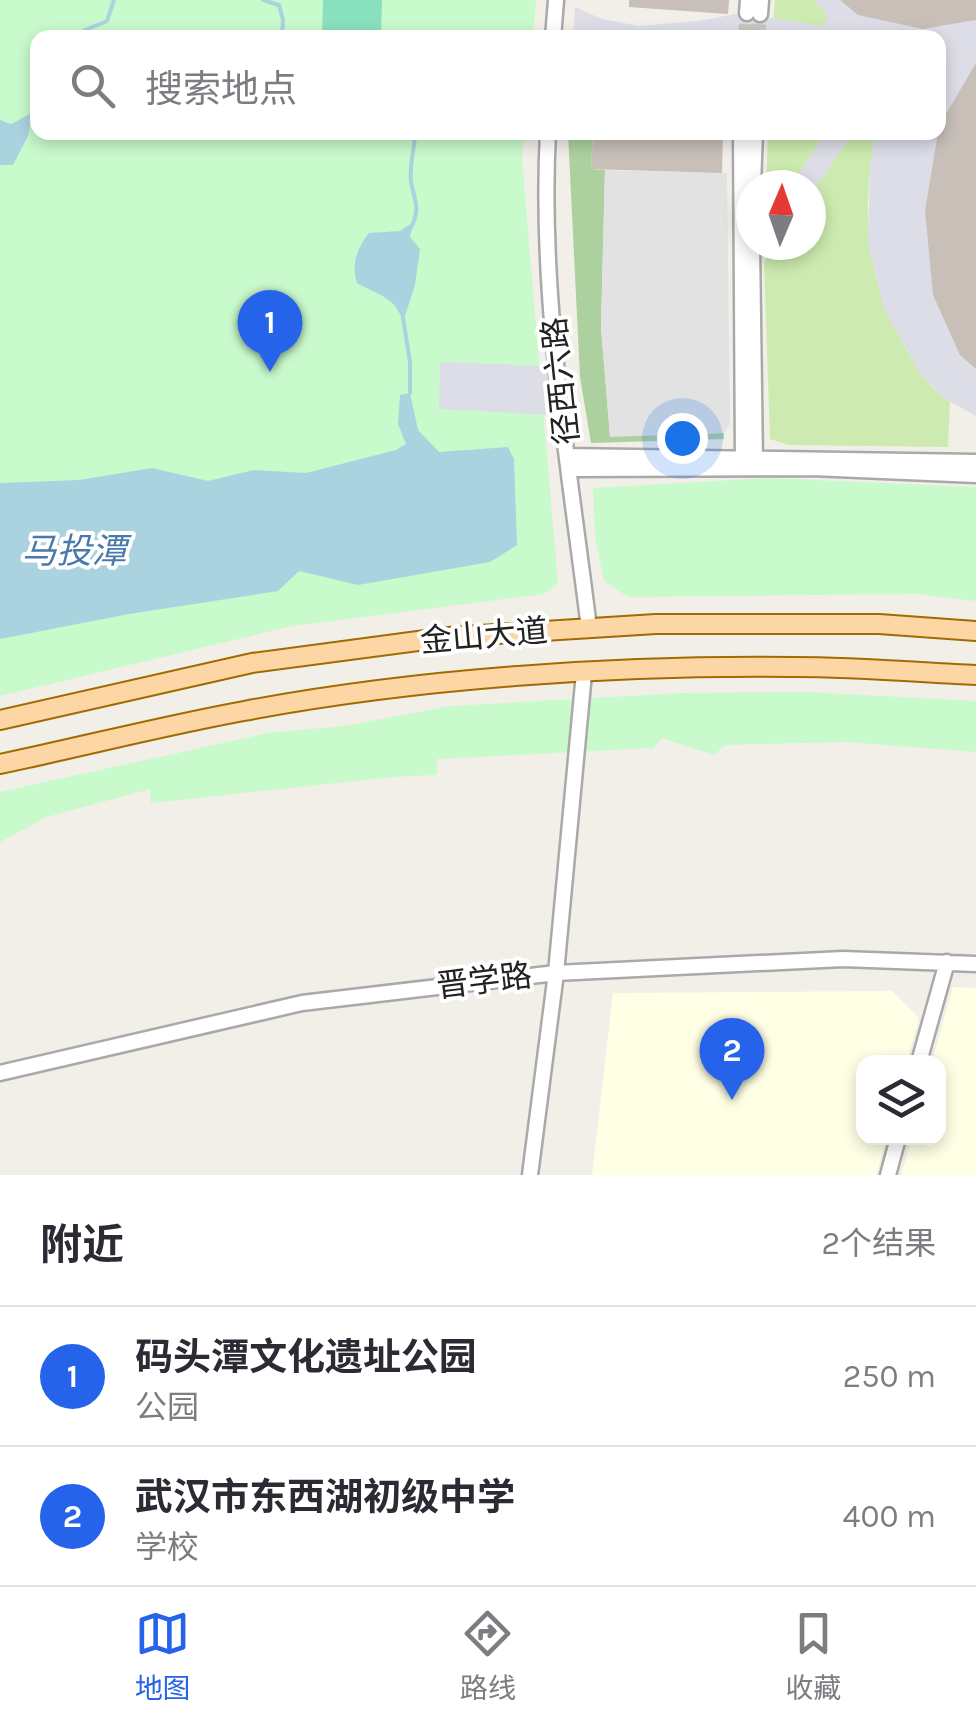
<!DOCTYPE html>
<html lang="zh">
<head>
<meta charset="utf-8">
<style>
  :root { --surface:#fff; --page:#f7f7f7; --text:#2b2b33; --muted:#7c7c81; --line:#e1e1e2; --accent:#2563eb }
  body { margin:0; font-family:Karla,"Noto Sans SC",sans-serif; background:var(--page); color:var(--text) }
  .controls { position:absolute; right:30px; bottom:30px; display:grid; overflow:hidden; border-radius:20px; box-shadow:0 5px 15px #0003 }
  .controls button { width:90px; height:90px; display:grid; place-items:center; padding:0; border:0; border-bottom:2px solid var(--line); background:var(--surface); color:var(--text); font:50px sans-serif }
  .compass { position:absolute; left:736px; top:170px; width:90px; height:90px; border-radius:50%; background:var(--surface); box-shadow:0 5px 15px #0003; rotate:2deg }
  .you { position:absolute; left:682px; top:438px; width:35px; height:35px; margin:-25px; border:8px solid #fff; border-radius:50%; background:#1a73e8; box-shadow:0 0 0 15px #1a73e833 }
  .badge { display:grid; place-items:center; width:65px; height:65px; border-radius:50%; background:var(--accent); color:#fff; font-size:32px; font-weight:700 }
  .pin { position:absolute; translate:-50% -82px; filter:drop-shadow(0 2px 5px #0008) }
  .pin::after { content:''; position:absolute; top:52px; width:35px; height:30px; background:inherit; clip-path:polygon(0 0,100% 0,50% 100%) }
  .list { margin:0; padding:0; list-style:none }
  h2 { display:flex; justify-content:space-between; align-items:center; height:130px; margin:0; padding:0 40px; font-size:42px }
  h2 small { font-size:32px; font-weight:400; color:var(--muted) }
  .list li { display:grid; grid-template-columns:65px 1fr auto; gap:30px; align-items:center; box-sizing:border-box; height:140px; padding:0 40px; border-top:2px solid var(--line) }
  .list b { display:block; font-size:38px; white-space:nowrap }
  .list p { margin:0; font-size:32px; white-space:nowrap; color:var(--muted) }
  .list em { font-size:32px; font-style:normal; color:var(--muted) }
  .icon { flex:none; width:55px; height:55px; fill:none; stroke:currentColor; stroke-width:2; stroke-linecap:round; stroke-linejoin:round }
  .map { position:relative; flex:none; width:976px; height:1175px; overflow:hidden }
  .search { position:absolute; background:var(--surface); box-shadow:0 5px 15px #0003; left:30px; right:30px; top:30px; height:110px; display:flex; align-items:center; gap:25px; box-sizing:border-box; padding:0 35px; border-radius:20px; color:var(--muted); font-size:38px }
  .sheet { height:410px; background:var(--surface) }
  nav { display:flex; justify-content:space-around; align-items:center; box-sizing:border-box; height:140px; border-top:2px solid var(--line); background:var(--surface); font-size:28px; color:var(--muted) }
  nav a { display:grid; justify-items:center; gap:5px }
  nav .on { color:var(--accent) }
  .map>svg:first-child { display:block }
  .education { fill:#ffffe5 }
  .grass { fill:#cdebb0 }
  .forest { fill:#add19e }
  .park { fill:#c8facc }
  .pitch { fill:#88e0be }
  .parking { fill:#e2e2e2 }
  .plaza { fill:#dddde8 }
  .water { fill:#aad3df }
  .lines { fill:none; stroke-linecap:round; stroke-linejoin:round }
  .stream { stroke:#aad3df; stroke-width:4 }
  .building { fill:#c7bfb8 }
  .minor-tunnel { stroke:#c8c6c1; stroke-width:14; stroke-dasharray:14 7; stroke-linecap:butt }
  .minor-casing { stroke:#a9a9a9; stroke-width:19 }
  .major-casing { stroke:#a06b00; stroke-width:22 }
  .minor { stroke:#fff; stroke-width:14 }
  .major { stroke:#fcd6a4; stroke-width:18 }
  .labels { text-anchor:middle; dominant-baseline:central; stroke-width:8; stroke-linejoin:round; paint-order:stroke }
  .street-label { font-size:32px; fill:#222; stroke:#fff }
  .water-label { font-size:35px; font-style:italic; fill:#4a7aab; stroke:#fff }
</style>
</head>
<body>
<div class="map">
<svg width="976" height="1175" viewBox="0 0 976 1175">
  <rect width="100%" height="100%" fill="#f2efe9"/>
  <path class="education" d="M953,987L976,988V1175H901L912,1138H938V1062H932Z
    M892,991L919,1018L907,1062H864V1138H887L876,1175H592L613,993Z"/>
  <path class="grass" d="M775,0H814L828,16L835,38H772Z
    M768,133H826L791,185H766Z
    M853,133H875C862,219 864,271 906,349C918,370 929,389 950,402L948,447L789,445L770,439L764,262L775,245H811V194Z"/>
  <path class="forest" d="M568,133H593L591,169L605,170L601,327L610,436L724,433V439L591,443L580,377Z"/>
  <path class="park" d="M0,0H536L533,37L38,38V132L524,133L522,161L558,583L544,594L292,626L0,696Z
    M768,478L976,487V601L917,594L628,597L604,581L595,537L593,488Z
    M807,692L976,701V752L846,742L725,745L714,755L662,738L653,748L437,759V775L392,777L151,803L150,789L47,817L0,842V792L268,733L343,726L451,706L683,693Z"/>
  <path class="pitch" d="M323,0H382L381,37H322Z"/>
  <path class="parking" d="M605,170L727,173L730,424L724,433L610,437L601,327Z"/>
  <path class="plaza" d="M814,0H840L923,29L976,20V68L939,128L938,38H573L575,7L602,19L639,26L697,21L741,13L823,26L828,16Z
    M826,133H853L811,194V185H791Z
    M875,133H938L925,210L976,369V416L942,397L921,375L884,309L868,242L870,167Z
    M440,362L547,366L552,415L439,409Z"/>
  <path class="water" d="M32,113L28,136L13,165H0V120L11,124Z
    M409,225L412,227L410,237L420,249L415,285L403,322C396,297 378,295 357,283C351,264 357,248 369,233L400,231Z
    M410,393L418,430L439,452L508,447L514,459L517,545L490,562L358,585L299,571L278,591L129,614L0,639V483L79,480L152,468L208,481L254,470L306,473L396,450L406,444L398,424L400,395Z"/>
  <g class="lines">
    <path class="stream" d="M263,0L279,5L283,20L282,38
      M79,38L85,30L107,21L114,0
      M30,116L38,106
      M410,229C421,210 415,202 411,182C409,167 414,147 416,132
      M403,318L410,362V393"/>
  </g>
  <path class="building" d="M629,0H729L728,14L629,7Z
    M840,0H976V20L923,29L858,15Z
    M976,63V369L960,355L933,295L925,210L939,126Z
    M593,132H723L722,173L591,169Z"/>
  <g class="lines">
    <path class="minor-tunnel" d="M745,38L747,13
      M758,38L760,14"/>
    <g class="minor-casing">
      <path id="minor" d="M747,13L748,0
        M760,14L761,0
        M553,38L556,0
        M548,132C539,297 569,465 589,628
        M741,132L743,462
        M753,185L755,132
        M752,245L755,463
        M568,456L976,462
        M570,469L812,468L976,475
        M919,1062L947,962
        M0,1073L302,1003L556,973L843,959L976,964
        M530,1175L556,973L584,673
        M888,1175L898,1138"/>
    </g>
    <g class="major-casing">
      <path id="major" d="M0,720L252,663L448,637L656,624H879L976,631
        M0,764C81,747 162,726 244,711C418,678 618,665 794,667C855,667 916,672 976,675"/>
    </g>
    <use href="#minor" class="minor"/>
    <use href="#major" class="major"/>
  </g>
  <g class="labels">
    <g class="street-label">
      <text transform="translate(561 381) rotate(-96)">径西六路</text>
      <text transform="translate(484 636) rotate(-5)">金山大道</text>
      <text transform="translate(484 981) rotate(-7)">晋学路</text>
    </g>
    <g class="water-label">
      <text x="74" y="551">马投潭</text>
    </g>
  </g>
</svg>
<div class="controls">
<button><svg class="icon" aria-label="layers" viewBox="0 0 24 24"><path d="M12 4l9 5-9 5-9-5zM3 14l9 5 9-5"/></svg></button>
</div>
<svg class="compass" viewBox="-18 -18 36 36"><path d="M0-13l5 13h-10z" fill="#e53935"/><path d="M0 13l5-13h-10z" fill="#7c7c81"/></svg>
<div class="you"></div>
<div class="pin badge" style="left:270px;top:372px">1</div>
<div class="pin badge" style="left:732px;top:1100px">2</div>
<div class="search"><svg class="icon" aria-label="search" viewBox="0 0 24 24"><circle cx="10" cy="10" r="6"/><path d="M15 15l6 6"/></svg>搜索地点</div>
</div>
<section class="sheet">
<h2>附近<small>2个结果</small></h2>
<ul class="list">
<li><span class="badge">1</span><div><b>码头潭文化遗址公园</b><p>公园</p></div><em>250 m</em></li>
<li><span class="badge">2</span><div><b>武汉市东西湖初级中学</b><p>学校</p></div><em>400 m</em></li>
</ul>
</section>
<nav>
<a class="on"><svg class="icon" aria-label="map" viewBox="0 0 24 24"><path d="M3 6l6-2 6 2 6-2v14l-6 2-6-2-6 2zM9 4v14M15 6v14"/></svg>地图</a>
<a><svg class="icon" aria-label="directions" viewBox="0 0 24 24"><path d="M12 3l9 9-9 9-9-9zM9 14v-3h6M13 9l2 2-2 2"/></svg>路线</a>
<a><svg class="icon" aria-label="saved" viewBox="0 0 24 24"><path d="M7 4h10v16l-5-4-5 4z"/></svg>收藏</a>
</nav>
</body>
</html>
